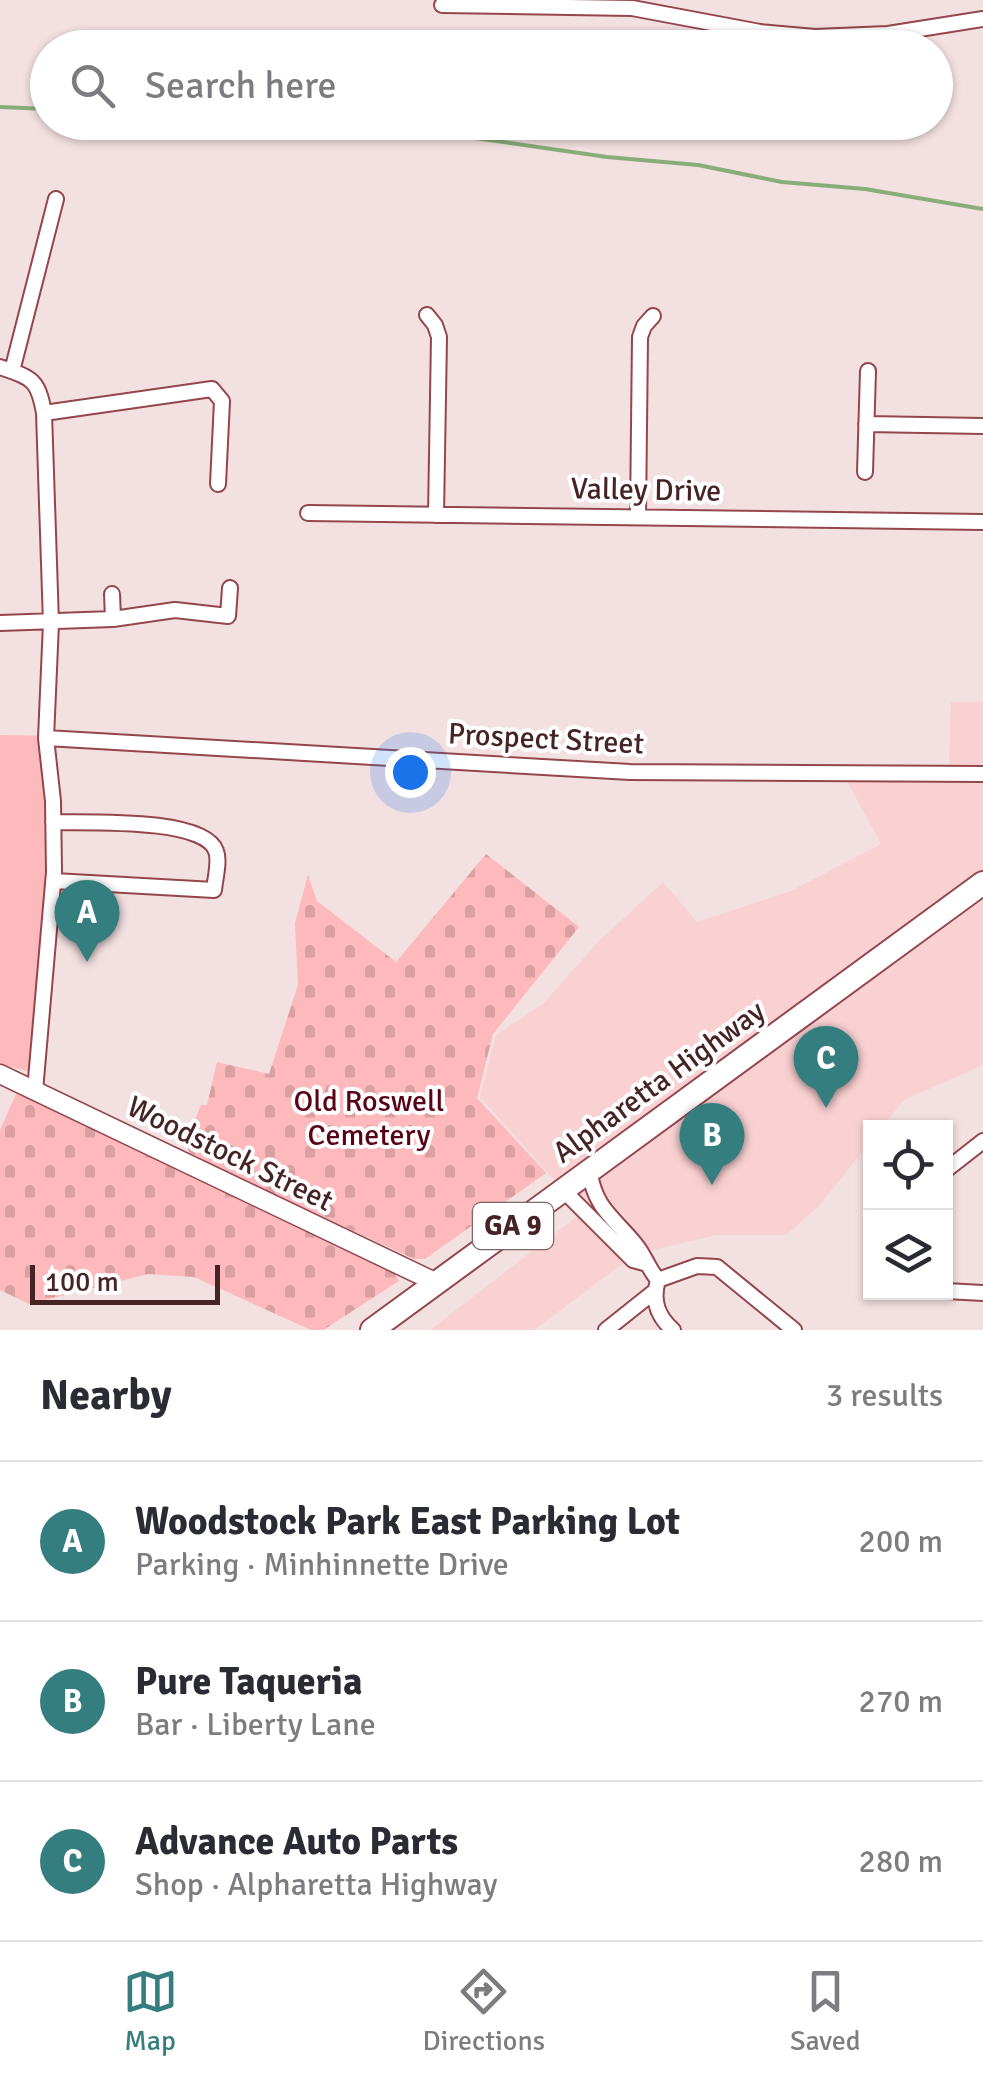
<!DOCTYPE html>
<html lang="en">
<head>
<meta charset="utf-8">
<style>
  :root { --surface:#fff; --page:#f7f7f7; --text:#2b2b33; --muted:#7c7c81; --line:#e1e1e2; --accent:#357e7f }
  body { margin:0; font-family:Signika,sans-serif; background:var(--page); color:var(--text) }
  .controls { position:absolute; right:30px; bottom:30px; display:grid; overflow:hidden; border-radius:0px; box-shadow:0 2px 8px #0004 }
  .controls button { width:90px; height:90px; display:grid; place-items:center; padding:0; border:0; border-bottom:2px solid var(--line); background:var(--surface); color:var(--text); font:50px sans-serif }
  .scale { position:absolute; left:30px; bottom:25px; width:190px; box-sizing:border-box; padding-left:10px; border:5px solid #462426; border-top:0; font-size:28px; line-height:35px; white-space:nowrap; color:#462426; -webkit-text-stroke:8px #fff; paint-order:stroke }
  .you { position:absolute; left:410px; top:772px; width:35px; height:35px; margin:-25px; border:8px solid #fff; border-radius:50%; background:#1a73e8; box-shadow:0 0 0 15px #1a73e833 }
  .badge { display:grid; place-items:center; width:65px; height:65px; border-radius:50%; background:var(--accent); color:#fff; font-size:32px; font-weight:700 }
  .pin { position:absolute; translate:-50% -82px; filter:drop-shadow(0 2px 5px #0008) }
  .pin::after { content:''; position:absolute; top:52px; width:35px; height:30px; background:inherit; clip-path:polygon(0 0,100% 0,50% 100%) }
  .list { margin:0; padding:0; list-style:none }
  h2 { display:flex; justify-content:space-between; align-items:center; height:130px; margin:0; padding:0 40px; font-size:42px }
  h2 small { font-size:32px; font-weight:400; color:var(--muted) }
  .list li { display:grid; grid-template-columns:65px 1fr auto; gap:30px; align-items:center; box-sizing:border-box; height:160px; padding:0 40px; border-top:2px solid var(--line) }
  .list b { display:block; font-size:38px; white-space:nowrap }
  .list p { margin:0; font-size:32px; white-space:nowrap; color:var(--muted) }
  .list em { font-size:32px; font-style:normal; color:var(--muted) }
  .icon { flex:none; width:55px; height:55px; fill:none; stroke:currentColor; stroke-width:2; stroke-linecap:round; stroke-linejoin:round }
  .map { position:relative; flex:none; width:983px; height:1330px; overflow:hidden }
  .search { position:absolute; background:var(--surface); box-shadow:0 2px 8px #0004; left:30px; right:30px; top:30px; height:110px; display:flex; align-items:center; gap:25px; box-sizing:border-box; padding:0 35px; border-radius:55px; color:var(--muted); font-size:38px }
  .sheet { height:610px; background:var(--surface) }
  nav { display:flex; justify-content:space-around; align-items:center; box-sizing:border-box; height:140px; border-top:2px solid var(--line); background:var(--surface); font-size:28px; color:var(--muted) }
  nav a { display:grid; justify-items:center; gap:5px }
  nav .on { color:var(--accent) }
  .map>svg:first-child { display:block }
  .built { fill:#fad1d2 }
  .cemetery { fill:url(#cemetery-stones) }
  .park { fill:#fdb9bb }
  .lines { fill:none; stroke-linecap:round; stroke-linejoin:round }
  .stream { stroke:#88ad78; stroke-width:4 }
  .minor-casing { stroke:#94464c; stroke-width:18 }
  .tertiary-casing { stroke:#94464c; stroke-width:21 }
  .trunk-casing { stroke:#94464c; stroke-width:26 }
  .minor { stroke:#fff; stroke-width:14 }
  .tertiary { stroke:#fff; stroke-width:18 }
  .trunk { stroke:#fff; stroke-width:22 }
  .labels { text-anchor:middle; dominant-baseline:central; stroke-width:8; stroke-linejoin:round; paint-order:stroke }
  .shield { fill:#fff; stroke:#7e6667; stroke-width:2.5 }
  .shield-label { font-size:28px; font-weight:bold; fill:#462426 }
  .street-label { font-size:30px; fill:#462426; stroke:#fff }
  .park-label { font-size:30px; fill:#570216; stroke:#fff }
</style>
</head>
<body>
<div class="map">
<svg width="983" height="1330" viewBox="0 0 983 1330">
  <defs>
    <pattern id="cemetery-stones" width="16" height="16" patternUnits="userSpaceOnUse" patternTransform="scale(2.5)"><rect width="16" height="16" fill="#fdb9bb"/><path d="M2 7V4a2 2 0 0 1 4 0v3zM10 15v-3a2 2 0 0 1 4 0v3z" fill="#da9fa1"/></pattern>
  </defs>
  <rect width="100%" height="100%" fill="#f3e0e1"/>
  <path class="built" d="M951,702H983V1065L904,1100L882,1127L870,1128V1142L819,1206L786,1235H717L635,1254L534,1330H430L583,1212L480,1097L496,1035L543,1004L599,941L663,882L697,922L791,891L881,844L839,766L949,765Z"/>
  <path class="cemetery" d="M486,854L579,927L493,1034L477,1098L546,1173L425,1259H414L216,1167L189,1152L186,1142L201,1105H207L217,1062L269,1074L298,985L295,923L308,875L317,901L396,962Z
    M17,1092L394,1271L399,1281L323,1330H311L194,1277L148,1274L29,1304L0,1290V1130Z"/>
  <path class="park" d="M0,735L53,736L39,1074L0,1064Z"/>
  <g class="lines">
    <path class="stream" d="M0,107L48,109
      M363,122L607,157L698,165L782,182L865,189L983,209"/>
    <g class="minor-casing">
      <path id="minor" d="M442,5L632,8L760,32L815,37L888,34L983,19
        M427,315L435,325L439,337L436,515
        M0,367C32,378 38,379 44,413L51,623L46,738L53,801L54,872L35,1091
        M12,371L56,199
        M44,413L212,389L222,401L218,484
        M866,424L983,426
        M865,472L868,371
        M308,513L983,522
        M638,517L640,337L644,326L653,316
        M112,594L113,619
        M0,623L113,619L175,610L228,616L230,588
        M46,738L630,772L983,774
        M53,822C84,823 205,817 216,851C220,861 215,879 214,890L54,881
        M589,1170C596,1211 613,1216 636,1245C645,1256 648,1268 658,1280C652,1300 657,1316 673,1330
        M946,1170L983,1141
        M563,1190L633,1260L644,1263
        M658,1280L697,1266L717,1267L794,1330
        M946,1291L983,1293
        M606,1330L655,1291"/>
    </g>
    <g class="tertiary-casing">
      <path id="tertiary" d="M0,1074L437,1283"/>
    </g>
    <g class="trunk-casing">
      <path id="trunk" d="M372,1330L983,883"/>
    </g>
    <use href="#minor" class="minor"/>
    <use href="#tertiary" class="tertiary"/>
    <use href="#trunk" class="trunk"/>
  </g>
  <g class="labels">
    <rect class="shield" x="473" y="1203" width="80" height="46" rx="8"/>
    <g class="shield-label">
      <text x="513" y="1226">GA 9</text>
    </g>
    <g class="street-label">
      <text transform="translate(646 490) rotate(1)">Valley Drive</text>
      <text transform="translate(546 739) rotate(3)">Prospect Street</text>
      <text transform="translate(659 1082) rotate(-36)">Alpharetta Highway</text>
      <text transform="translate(230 1154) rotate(26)">Woodstock Street</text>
    </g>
    <g class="park-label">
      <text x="369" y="1101">Old Roswell<tspan x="369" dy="34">Cemetery</tspan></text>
    </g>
  </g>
</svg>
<div class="controls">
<button><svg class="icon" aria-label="locate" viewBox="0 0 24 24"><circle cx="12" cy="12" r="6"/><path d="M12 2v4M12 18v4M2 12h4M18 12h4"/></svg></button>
<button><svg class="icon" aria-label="layers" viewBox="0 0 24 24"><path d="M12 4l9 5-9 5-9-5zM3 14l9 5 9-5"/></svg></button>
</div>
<div class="scale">100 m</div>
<div class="you"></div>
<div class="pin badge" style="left:87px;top:962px">A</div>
<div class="pin badge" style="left:712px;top:1185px">B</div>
<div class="pin badge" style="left:826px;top:1108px">C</div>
<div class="search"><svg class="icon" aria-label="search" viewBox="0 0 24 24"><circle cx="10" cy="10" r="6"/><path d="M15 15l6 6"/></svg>Search here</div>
</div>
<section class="sheet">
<h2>Nearby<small>3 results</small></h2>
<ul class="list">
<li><span class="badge">A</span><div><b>Woodstock Park East Parking Lot</b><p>Parking · Minhinnette Drive</p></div><em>200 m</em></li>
<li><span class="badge">B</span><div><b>Pure Taqueria</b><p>Bar · Liberty Lane</p></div><em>270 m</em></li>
<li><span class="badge">C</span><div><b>Advance Auto Parts</b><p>Shop · Alpharetta Highway</p></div><em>280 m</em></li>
</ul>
</section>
<nav>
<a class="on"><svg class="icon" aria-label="map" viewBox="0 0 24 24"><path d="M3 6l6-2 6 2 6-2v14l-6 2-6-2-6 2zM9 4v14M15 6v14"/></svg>Map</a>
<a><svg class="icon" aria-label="directions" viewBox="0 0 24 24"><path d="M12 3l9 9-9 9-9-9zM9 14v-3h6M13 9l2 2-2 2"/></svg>Directions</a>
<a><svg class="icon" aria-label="saved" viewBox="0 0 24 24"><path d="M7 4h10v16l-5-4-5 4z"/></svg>Saved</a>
</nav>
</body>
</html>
